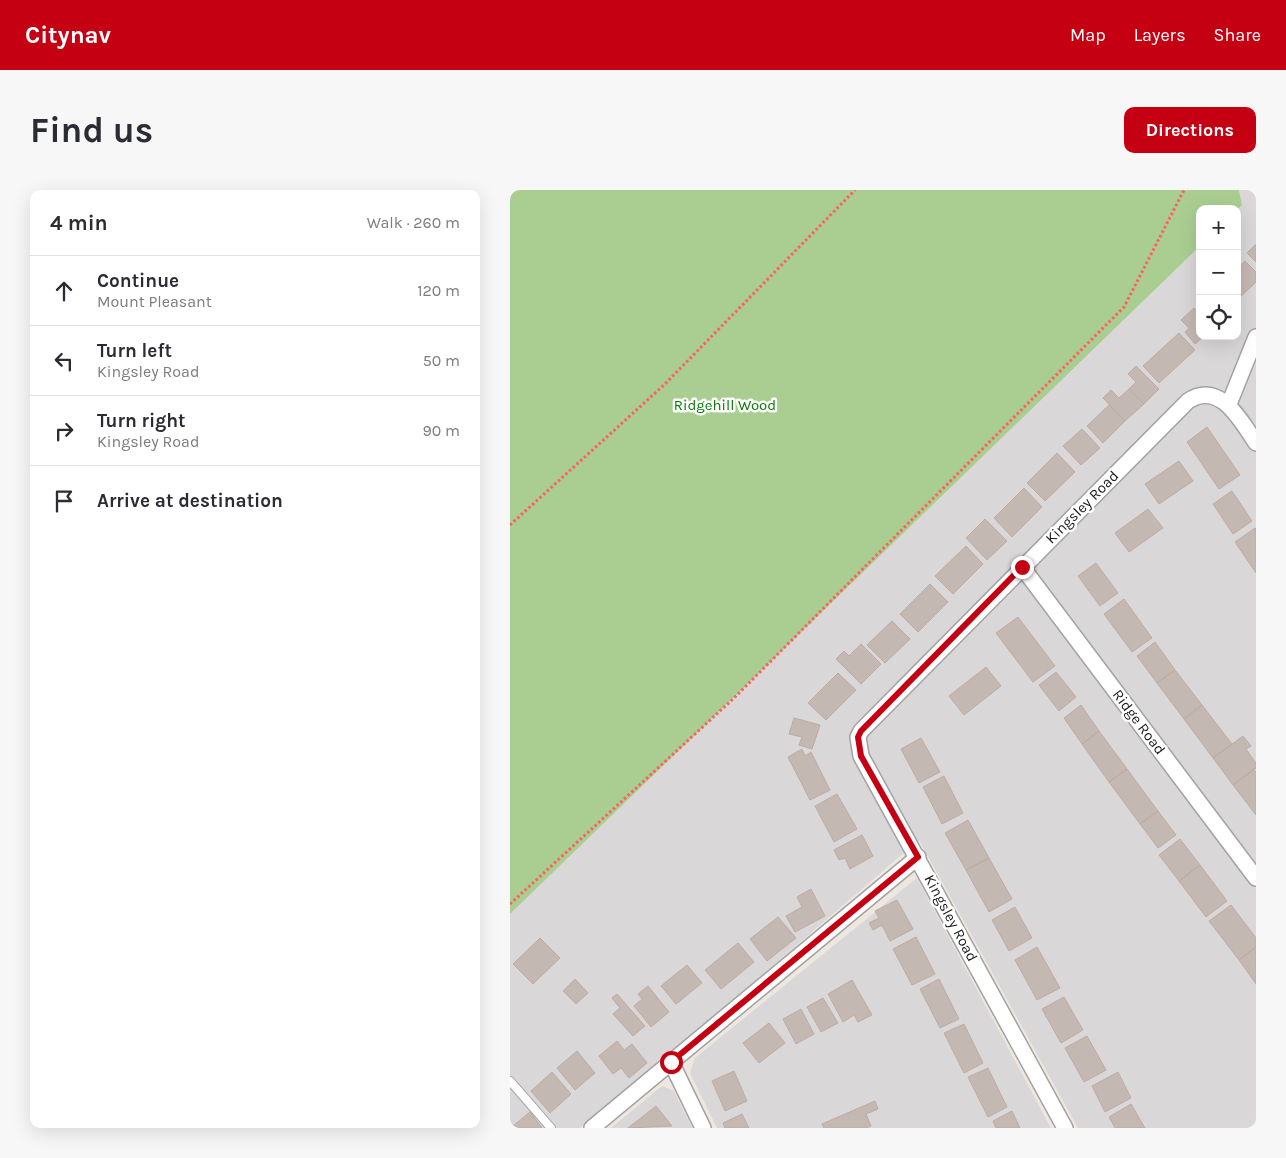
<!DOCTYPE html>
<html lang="en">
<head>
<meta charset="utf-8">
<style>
  :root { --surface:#fff; --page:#f7f7f7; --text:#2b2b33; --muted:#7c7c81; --line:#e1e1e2; --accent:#c50013 }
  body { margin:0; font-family:Karla,sans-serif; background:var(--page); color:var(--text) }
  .controls { position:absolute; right:15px; top:15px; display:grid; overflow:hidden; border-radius:10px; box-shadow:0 5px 20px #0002 }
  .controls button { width:45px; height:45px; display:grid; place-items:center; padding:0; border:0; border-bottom:1px solid var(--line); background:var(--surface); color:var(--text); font:25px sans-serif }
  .stop { position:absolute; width:15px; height:15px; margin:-11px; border:4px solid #c50013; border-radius:50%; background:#fff }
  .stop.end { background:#c50013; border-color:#fff; box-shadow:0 1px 5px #0008 }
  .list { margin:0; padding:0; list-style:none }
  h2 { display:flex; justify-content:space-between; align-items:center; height:65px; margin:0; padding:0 20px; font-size:21px }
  h2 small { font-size:16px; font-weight:400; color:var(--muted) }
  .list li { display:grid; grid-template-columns:32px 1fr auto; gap:15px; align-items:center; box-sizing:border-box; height:70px; padding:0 20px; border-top:1px solid var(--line) }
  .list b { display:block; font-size:19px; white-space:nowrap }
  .list p { margin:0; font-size:16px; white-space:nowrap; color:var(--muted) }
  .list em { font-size:16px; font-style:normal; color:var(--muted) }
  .icon { flex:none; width:28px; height:28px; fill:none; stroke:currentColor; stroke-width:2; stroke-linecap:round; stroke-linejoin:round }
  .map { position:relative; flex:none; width:746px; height:938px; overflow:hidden; border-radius:10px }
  header { display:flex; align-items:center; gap:30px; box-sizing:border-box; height:70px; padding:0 25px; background:var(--accent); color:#fff }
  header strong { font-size:24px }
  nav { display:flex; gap:28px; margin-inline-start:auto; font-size:18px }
  .intro { display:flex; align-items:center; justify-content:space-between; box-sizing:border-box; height:120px; padding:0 30px }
  h1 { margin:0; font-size:35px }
  .button { padding:12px 22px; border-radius:10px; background:var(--accent); color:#fff; font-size:18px; font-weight:700 }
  main { display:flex; gap:30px; padding:0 30px }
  aside { flex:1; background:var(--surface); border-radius:10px; box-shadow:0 5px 20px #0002 }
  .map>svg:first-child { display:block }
  .residential { fill:#d9d7d7 }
  .forest { fill:#aace92 }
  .building { fill:#c4b8b3; stroke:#bfaba1 }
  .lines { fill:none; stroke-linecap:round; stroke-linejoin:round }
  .service-casing { stroke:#a2a2a2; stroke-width:10 }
  .minor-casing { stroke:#a2a2a2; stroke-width:18 }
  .path { stroke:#ff5f5e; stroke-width:3; stroke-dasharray:2.5 2.5; stroke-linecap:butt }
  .service { stroke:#fff; stroke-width:8 }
  .minor { stroke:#fff; stroke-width:15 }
  .route { stroke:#c50013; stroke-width:6 }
  .labels { text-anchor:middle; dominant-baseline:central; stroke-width:5; stroke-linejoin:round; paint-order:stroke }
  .park-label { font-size:15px; fill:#097a07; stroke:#fff }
  .street-label { font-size:15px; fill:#1b1b1b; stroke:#fff }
</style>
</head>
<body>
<header>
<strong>Citynav</strong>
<nav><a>Map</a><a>Layers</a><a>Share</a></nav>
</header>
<div class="intro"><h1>Find us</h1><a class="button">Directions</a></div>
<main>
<aside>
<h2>4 min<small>Walk · 260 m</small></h2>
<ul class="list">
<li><svg class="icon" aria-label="ahead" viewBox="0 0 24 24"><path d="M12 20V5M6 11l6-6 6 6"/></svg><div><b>Continue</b><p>Mount Pleasant</p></div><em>120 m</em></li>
<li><svg class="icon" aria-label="left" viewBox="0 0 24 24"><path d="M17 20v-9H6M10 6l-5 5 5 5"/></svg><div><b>Turn left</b><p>Kingsley Road</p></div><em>50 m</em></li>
<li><svg class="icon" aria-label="right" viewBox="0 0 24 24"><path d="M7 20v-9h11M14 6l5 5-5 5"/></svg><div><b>Turn right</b><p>Kingsley Road</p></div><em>90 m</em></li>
<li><svg class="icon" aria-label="arrive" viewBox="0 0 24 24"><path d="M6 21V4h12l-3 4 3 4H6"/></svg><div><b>Arrive at destination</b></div></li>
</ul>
</aside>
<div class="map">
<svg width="746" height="938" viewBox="0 0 746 938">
  <rect width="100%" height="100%" fill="#ede7df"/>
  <path class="residential" d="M729,0H746V938H568L409,650L137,884L70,938H0V724L690,56V146H727V20L732,15Z
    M407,688L541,938H207L180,883L185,868Z
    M152,896L164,901L182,938H101Z"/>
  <path class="forest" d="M0,0H729L732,15L727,20L690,19V56L0,724Z"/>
  <path class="building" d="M746,54V72L737,63Z
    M735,71L746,82V92L727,110V79Z
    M684,118L688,122L690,120V146H694L685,154L675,142L679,138L671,130Z
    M669,143L685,160L649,193L633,176Z
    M626,176L649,199L634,214L619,199L626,192L618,184Z
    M619,199L634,214L615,231L593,208L601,200L609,208Z
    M599,215L615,231L593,253L577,236Z
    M697,237L730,285L709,299L677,252Z
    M572,239L590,258L571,275L553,256Z
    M547,263L565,282L535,311L517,293Z
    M669,271L683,291L649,314L635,294Z
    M514,298L532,317L502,347L484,328Z
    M722,301L742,331L723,344L703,314Z
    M638,319L653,338L619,362L605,343Z
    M475,329L497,351L477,370L456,348Z
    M745,338L746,339V383L725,352Z
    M456,356L473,374L443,404L425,386Z
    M586,373L608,403L590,416L568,386Z
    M420,394L438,412L408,442L390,424Z
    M614,409L642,448L622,462L594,424Z
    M508,427L545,476L523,492L486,443Z
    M382,431L400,449L375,473L357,455Z
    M645,452L665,480L647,493L627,466Z
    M351,454L371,474L351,494L326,469L334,461L339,466Z
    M476,477L491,496L454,525L439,506Z
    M665,480L692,515L674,529L647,493Z
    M546,482L566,507L549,521L529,495Z
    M328,483L346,500L316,530L298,513Z
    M571,515L589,541L572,554L554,528Z
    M692,515L722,554L703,568L674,529Z
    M284,528L310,535L302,559L289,555L292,547L279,544Z
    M589,541L617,579L599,592L572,554Z
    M733,546L741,556L736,559L746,573V578L723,595L703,568Z
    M411,548L430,582L409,593L391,559Z
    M292,559L295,566L301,562L320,600L300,610L278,567Z
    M617,579L648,621L630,634L599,592Z
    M744,579L746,583V625L723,595Z
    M434,586L453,623L432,634L413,597Z
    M327,604L347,639L324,652L305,616Z
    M648,621L666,645L648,658L630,634Z
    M458,630L479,668L456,680L435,643Z
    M352,645L363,666L340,679L335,668L329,670L324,660Z
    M670,649L690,675L669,691L649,665Z
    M479,668L502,709L479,722L456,680Z
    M690,675L717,711L696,727L669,691Z
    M301,699L315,726L285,742L276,726L292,717L287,707Z
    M387,710L403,739L380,751L372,735L363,740L359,733L369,728L365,721Z
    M721,715L746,748V757L729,770L699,731Z
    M505,717L522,748L499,761L482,730Z
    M268,727L286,748L257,771L240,749Z
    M406,747L425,784L402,795L383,759Z
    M30,748L50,768L23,794L3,774Z
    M228,753L244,772L211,799L195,780Z
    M527,757L550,798L527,810L505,770Z
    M746,757V794L729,770Z
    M177,775L192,793L166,814L151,796Z
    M65,789L78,803L66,814L53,801Z
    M429,789L449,829L430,838L410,799Z
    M342,790L362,825L348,832L344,825L333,832L318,804Z
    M138,796L159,822L141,837L124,816L132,809L128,804Z
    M107,804L135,836L123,846L103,824L110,818L102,808Z
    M554,807L573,840L551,853L532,819Z
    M313,808L328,833L311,842L297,817Z
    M291,819L304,844L286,854L273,829Z
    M259,833L275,853L249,873L233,853Z
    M454,834L473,873L454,883L434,843Z
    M577,846L596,880L574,892L555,858Z
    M107,851L114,860L122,854L137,873L119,888L111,878L103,884L89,866Z
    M67,861L85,883L65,900L47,878Z
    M478,878L497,917L478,927L458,887Z
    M224,881L237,911L215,921L202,891Z
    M42,882L61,904L40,923L21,901Z
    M608,882L621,908L595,922L582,896Z
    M365,911L368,919L356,924L361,936L356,938H314L312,934Z
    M621,914L635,938H605L599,927Z
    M146,916L162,936L118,938Z
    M502,921L510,938H486L483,931Z
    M20,922L32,938H5L3,936Z
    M232,924L239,938H215L213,933Z"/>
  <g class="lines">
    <g class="service-casing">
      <path id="service" d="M0,891L41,938"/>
    </g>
    <g class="minor-casing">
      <path id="minor" d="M719,214L746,147
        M512,377L746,688
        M161,872L193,938
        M82,938L408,667
        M555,938L351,566L348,547L351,541L678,211C710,190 731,231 746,253"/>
    </g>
    <path class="path" d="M0,335L155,194L345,0
      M0,714L223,509L614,117L674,0"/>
    <use href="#service" class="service"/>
    <use href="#minor" class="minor"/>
  </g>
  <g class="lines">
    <path class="route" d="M161,872L408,667L351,566L348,547L351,541L512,377"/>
  </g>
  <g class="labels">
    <g class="park-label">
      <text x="215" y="215">Ridgehill Wood</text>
    </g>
    <g class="street-label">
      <text transform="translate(572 317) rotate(-45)">Kingsley Road</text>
      <text transform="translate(629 532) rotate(53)">Ridge Road</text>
      <text transform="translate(441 728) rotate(62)">Kingsley Road</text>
    </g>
  </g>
</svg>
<div class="controls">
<button>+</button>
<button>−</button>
<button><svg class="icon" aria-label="locate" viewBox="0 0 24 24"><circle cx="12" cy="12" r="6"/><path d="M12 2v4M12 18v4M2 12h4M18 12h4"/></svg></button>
</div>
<div class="stop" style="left:161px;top:872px"></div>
<div class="stop end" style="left:512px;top:377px"></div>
</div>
</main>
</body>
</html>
